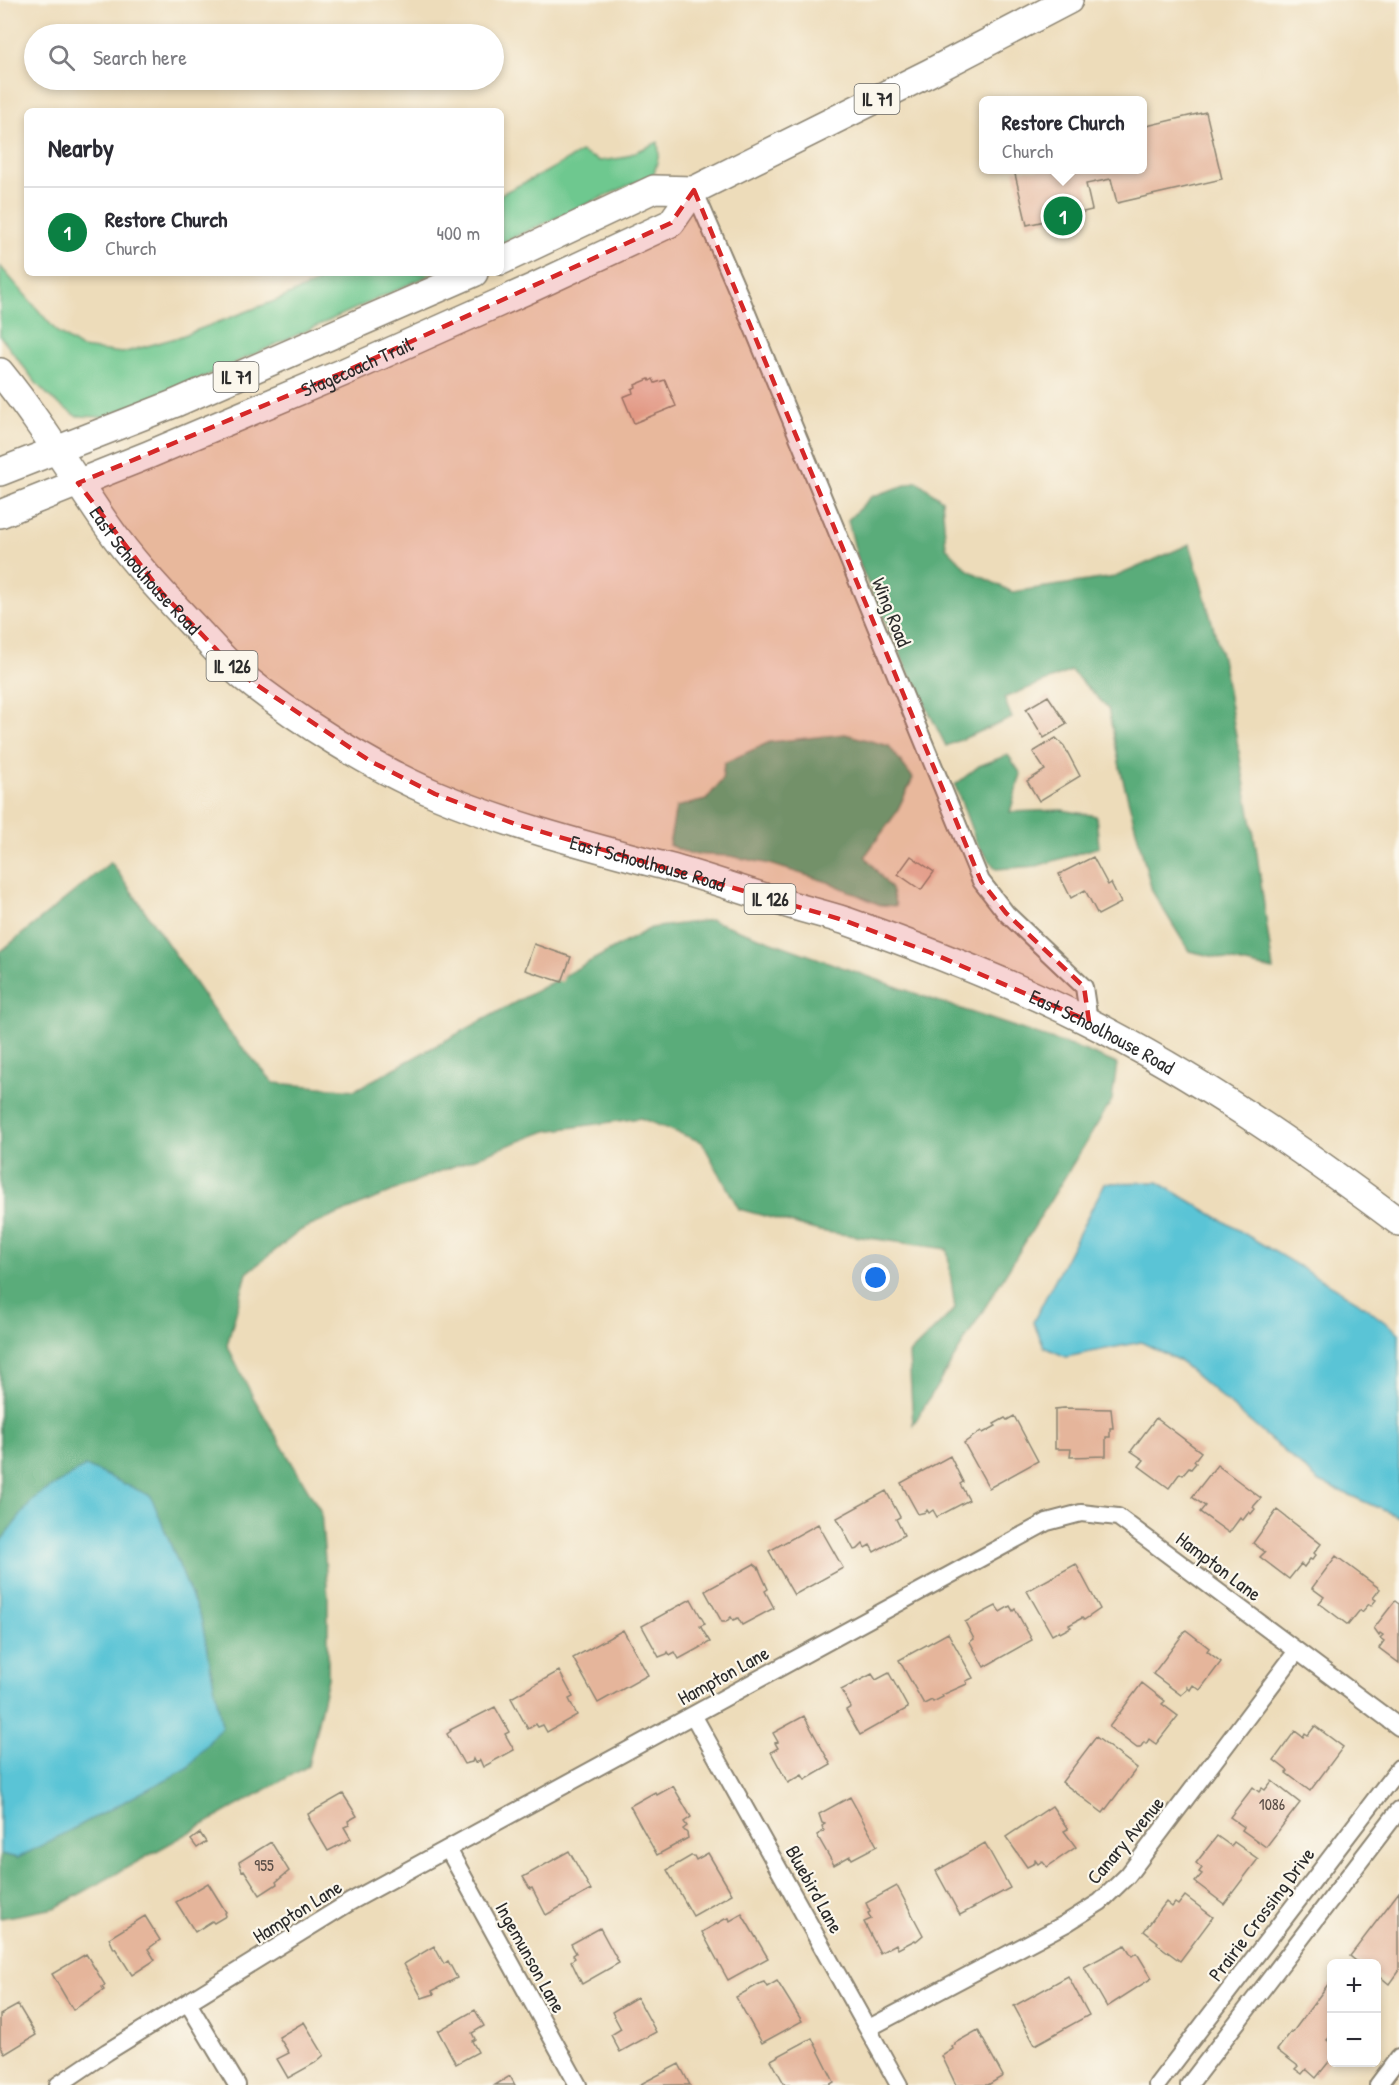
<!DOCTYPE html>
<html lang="en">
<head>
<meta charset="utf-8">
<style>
  :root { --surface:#fff; --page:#f2f2f3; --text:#2b2b33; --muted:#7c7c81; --line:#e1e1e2; --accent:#0b8043 }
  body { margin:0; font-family:"Patrick Hand",sans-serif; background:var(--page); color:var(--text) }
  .controls { position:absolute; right:18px; bottom:18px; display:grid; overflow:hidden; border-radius:9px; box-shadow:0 3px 9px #0003 }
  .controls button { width:54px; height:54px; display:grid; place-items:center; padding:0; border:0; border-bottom:2px solid var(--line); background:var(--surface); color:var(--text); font:30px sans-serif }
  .you { position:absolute; left:876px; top:1278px; width:21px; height:21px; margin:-15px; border:4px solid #fff; border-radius:50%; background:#1a73e8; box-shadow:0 0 0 9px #1a73e833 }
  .badge { display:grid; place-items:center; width:39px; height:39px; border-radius:50%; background:var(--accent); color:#fff; font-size:20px; font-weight:700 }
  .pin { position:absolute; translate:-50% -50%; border:3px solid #fff; box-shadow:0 2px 6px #0006 }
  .popup { position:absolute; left:979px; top:96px; width:168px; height:78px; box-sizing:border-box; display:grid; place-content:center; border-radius:9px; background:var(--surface); filter:drop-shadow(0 2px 4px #0005); font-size:20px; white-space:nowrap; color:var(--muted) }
  .popup b { font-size:22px; color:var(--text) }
  .popup::after { content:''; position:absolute; left:50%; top:100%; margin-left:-12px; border:12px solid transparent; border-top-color:var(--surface) }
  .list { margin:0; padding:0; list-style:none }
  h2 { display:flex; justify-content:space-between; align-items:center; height:78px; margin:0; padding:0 24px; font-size:26px }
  h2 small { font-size:20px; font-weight:400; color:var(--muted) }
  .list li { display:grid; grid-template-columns:39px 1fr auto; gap:18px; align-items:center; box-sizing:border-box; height:90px; padding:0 24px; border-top:2px solid var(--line) }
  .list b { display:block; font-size:22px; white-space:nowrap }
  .list p { margin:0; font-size:20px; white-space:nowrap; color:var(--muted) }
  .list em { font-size:20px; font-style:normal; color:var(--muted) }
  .icon { flex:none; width:33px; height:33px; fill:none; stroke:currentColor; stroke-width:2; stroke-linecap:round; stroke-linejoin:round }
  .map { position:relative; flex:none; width:1399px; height:2085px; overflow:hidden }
  .search { position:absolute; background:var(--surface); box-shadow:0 3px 9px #0003; left:24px; top:24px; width:480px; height:66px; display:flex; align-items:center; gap:15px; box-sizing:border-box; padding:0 21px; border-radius:33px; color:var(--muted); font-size:22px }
  .panel { position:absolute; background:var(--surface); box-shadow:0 3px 9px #0003; left:24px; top:108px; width:480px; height:168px; border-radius:9px }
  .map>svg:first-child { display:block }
  .green { fill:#6ec88f; stroke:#4c7a5d; stroke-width:1.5 }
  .forest { fill:#5aac7a; stroke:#426c52; stroke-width:1.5 }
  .water { fill:#5ac4d6; stroke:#427880; stroke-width:1.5 }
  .building { fill:#e5b59b }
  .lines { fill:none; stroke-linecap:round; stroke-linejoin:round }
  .street-casing { stroke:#8c8472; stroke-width:20 }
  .primary-casing { stroke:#8c8472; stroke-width:30 }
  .street { stroke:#fff; stroke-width:16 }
  .primary { stroke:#fff; stroke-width:27 }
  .marked { fill:#d62828; fill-opacity:0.2; stroke:#d62828; stroke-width:4.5; stroke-dasharray:12 8; stroke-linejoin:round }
  .labels { text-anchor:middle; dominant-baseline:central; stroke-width:4.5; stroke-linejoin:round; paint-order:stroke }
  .number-label { font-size:16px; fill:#5a4e47 }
  .shield { fill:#fbf7ec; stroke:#696865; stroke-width:1.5 }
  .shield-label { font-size:18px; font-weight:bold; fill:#2b2b2b }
  .street-label { font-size:20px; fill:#2b2b2b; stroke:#fbf7ec }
</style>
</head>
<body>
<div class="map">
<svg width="1399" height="2085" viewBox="0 0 1399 2085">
  <rect width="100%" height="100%" fill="#fbf7ec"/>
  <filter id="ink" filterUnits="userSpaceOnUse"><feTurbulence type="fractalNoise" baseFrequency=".0167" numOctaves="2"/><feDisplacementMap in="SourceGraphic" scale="12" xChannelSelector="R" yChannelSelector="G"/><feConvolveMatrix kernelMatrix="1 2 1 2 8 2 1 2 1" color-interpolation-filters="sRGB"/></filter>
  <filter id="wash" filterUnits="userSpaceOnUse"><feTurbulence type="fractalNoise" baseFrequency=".008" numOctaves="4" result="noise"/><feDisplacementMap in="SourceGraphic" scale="24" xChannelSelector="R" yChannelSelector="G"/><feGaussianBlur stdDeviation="1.35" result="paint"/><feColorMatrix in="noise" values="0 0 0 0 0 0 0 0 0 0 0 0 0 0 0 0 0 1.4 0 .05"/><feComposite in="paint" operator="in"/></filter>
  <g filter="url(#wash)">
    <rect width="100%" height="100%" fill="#eddcba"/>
    <path class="green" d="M658,142L659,154L654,174L501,243V194L546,172L581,152L600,161L622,158Z
      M0,266L58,333L81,348L122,353L176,338L280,299L337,273H434L186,385L104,417L76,416L53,400L37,384L0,336Z"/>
    <path class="forest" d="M917,481L942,500L946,547L968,570L1012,592L1115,577L1190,544L1222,658L1256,847L1273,970L1189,951L1152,891L1121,772L1108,708L1071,671L1004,698L1012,718L946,746L905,665L858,561L848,520L871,497Z
      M845,734L889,746L913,778L896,813L865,856L891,889L896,906L880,905L831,883L770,864L730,856L689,854L669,845L676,807L706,800L722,780L724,763L770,742Z
      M1008,755L1021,774L1010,812L1062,810L1096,816L1099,847L1037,866L996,869L977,844L955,785L979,766Z
      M111,862L228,1031L274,1083L355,1090L651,928L711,920L928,998L1083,1050L1117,1064L1112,1100L913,1425L909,1354L955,1309L947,1249L819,1231L739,1209L702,1142L640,1118L546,1131L428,1176L301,1230L247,1273L227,1345L253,1397L321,1512L328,1597V1678L308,1766L55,1908L0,1918V1854L18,1858L0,1542V952Z"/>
    <path class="water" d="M1158,1182L1357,1301L1399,1333V1517L1320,1482L1178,1360L1141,1342L1066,1357L1044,1347L1033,1322L1105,1183Z
      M86,1466L151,1496L202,1622L222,1726L188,1768L18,1858L0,1854V1542L35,1497Z"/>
    <g id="blocks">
      <path class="building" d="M1206,112L1222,179L1117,203L1111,179L1086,184L1092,210L1027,225L1014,170H1142V127Z
        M649,379L650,381L653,379L655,383L665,380L676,406L634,423L623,397L633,393L632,389L636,387L635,385Z
        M1048,696L1067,724L1044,738L1026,709Z
        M1056,738L1064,746L1080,776L1039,801L1027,781L1045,770L1033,752Z
        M911,856L934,872L921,890L898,874Z
        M1093,857L1108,885L1111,883L1121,903L1098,915L1085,890L1071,898L1059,874Z
        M534,944L571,957L562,982L525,970Z
        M1064,1408L1111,1409L1113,1428H1110V1437H1106V1456L1070,1457L1071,1449H1055V1409Z
        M1014,1416L1038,1461L989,1488L964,1443L981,1431L983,1433L996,1426L994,1424L1005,1418L1007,1420Z
        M1156,1418L1201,1452L1194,1461L1196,1463L1191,1469L1189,1468L1183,1475L1180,1473L1169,1488L1139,1466L1144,1460L1131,1451Z
        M950,1456L963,1482L960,1484L969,1500L937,1517L933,1510L929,1513L927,1510L926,1512L918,1514L901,1483Z
        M1217,1465L1261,1498L1253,1507L1255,1509L1251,1514L1249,1512L1243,1520L1240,1518L1229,1533L1200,1512L1205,1506L1192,1497Z
        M886,1491L900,1517L896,1519L904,1535L874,1552L870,1545L865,1548L863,1544L858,1549L854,1550L837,1518Z
        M1277,1510L1321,1544L1314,1553L1316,1555L1312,1560L1310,1559L1304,1567L1301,1564L1289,1579L1260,1557L1265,1552L1253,1543Z
        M818,1524L843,1568L794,1595L769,1551Z
        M1336,1556L1380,1589L1373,1598L1376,1600L1371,1606L1369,1604L1362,1612L1360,1610L1348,1625L1319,1603L1324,1597L1312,1588Z
        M754,1564L758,1567L768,1589L765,1591L774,1608L742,1625L738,1618L733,1620L731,1617L726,1622H722L705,1591Z
        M1076,1564L1100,1609L1084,1620L1082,1618L1069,1625L1071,1627L1060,1633L1059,1631L1052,1635L1027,1591Z
        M691,1599L705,1624L700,1626L710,1642L679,1659L675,1652L670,1655L668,1652L667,1654L659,1657L642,1626Z
        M1395,1601L1399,1604V1663L1379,1648L1384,1641L1380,1638L1383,1635L1380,1633L1379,1635L1374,1628Z
        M996,1606L1000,1612L1010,1606L1013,1611L1015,1609L1032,1640L984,1667L970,1642L974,1639L965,1622Z
        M623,1630L648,1675L598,1703L573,1658Z
        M1186,1630L1209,1648L1207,1651L1221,1662L1200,1690L1193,1685L1190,1690L1187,1687V1690L1181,1695L1153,1674Z
        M948,1633L973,1678L966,1681L967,1684L942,1695L943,1697L933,1702L932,1700L924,1704L899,1660Z
        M559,1671L573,1697L569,1699L577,1715L547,1732L543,1725L538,1727L536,1724L528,1729L511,1698Z
        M889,1673L908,1708L860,1735L846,1710L851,1707L841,1690L872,1674L876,1680Z
        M1142,1683L1165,1701L1162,1704L1178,1716L1156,1744L1149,1739L1146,1744L1144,1742L1140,1748H1137L1109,1727Z
        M495,1707L509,1732L505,1734L514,1750L483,1767L480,1760L475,1763L473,1759L472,1762L464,1764L447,1734L451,1731L450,1730Z
        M804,1716L831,1765L805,1780L802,1775L788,1783L771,1752L778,1748L775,1743L778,1742L773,1733Z
        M1315,1726L1343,1747L1310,1791L1286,1773L1288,1771L1274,1760L1295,1731L1303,1737L1305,1733L1308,1735Z
        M1096,1737L1137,1768L1103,1813L1062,1782Z
        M1272,1781L1300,1803L1266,1847L1242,1830L1244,1827L1230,1817L1253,1787L1259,1792L1262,1788L1265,1790Z
        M673,1786L691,1817L684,1822L687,1826L683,1829L687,1833L688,1838L657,1855L630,1806L655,1792L657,1795Z
        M343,1794L357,1816L348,1821L349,1825L344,1827L351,1839L328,1851L309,1819H310L308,1814Z
        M850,1797L877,1846L852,1859L850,1856L834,1865L817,1835L824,1831L822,1826L825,1824L822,1823L819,1814Z
        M1052,1806L1068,1829L1064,1831L1076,1847L1047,1867L1042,1861L1038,1864L1035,1860V1863L1027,1867L1006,1837Z
        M200,1833L206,1842L197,1848L191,1840Z
        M1217,1836L1231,1846L1234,1842L1258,1859L1224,1904L1195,1882L1202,1874L1199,1872L1202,1868L1196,1863Z
        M271,1842L289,1871L276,1882L277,1884L260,1895L244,1870L242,1871L239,1862Z
        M985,1843L1010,1888L960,1915L936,1871Z
        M569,1851L591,1890L546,1915L532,1888L530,1889L523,1877Z
        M708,1853L732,1894L693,1916L667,1870L691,1856H694L696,1860Z
        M208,1883L226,1912L225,1913L226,1916L214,1923L212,1921L195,1932L176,1902Z
        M897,1886L923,1935L916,1941L915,1940L898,1949L896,1944L880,1953L864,1922L871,1919L868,1913L870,1912L866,1903Z
        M1399,1892V1970L1389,1984L1378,1975L1376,1977V1964H1360L1350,1956Z
        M1185,1896L1213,1917L1180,1961L1157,1944L1158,1942L1144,1931L1166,1902L1172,1907L1175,1903L1178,1905Z
        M742,1914L768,1958L728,1980L702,1932L725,1919L729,1918L730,1921Z
        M145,1916L160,1940L148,1949L155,1960L132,1975L115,1948L114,1949L109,1938Z
        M600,1928L619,1963L582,1984L571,1961L575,1958L573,1955L576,1953L571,1944Z
        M1125,1945L1132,1956L1136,1953L1138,1955L1152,1978L1107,2007L1084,1967Z
        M434,1946L444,1964L448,1961L457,1978L432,1991L434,1994L422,1998L404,1964Z
        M86,1954L105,1985L102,1987L104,1990L73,2010L52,1974Z
        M1068,1976L1089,2015L1035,2045L1014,2006Z
        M777,1981L802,2021L762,2043L736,1997L761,1983L764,1982L767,1987Z
        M1329,1983L1332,1985V2035L1327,2040L1332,2044V2058L1316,2078L1306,2069L1302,2074L1295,2069L1298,2066L1277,2050L1291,2032L1292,2033Z
        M637,1997L656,2032L620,2052L611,2035L621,2029L612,2012Z
        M18,2005L36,2035L5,2054L0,2045V2015Z
        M475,2010L484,2026L472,2033L475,2039L472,2041L478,2052L456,2064L438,2031Z
        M304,2022L324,2055L315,2063L288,2078L277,2059L289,2053L279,2037Z
        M978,2030L1003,2076L988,2085H956L942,2056L953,2049L952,2046L955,2045V2043Z
        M812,2038L834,2082L829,2085H785L771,2060Z
        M679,2064L690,2085H639Z
        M510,2076L515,2085H495Z"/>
    </g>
  </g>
  <g filter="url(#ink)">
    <use href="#blocks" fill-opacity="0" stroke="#8c8472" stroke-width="1.5"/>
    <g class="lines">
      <g class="street-casing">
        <path id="street" d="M694,190L742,301L981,881L1006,913L1084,987L1089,1021
          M693,1715L899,2085
          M448,1849L578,2085
          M188,2003L237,2085
          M869,2028L1065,1924L1100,1902L1128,1875L1297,1651
          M58,2085L107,2052L350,1902L1047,1522L1081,1513L1118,1517L1399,1727
          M1157,2085L1399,1768
          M1189,2085L1399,1810
          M1378,2085L1399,2057"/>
      </g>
      <g class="primary-casing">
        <g id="primary">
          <path d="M501,261L654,189L694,190"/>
          <path id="s1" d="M0,372C39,420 71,473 106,524C133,563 167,598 200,633C213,647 226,662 241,675C295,719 371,767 435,794C510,826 589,846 668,867C706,877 743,891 781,902C802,909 824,914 846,921C928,950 1010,982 1087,1021C1198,1077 1300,1148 1399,1222"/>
          <path d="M0,472L176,403L474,273"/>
          <path id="s2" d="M0,514L148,455L342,373L534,287L671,223L694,190L929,73L1069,0"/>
        </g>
      </g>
      <use href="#street" class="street"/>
      <use href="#primary" class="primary"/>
    </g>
  </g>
  <path class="marked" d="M694,190L981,881L1006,913L1084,987L1089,1021L929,952L843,920L515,824L435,794L370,761L239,673L162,593L78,483L342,373L671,223Z"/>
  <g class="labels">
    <g class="number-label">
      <text x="1272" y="1804">1086</text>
      <text x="264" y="1865">955</text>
    </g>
    <g class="shield">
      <rect x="854.5" y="84" width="45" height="30" rx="4.5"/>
      <rect x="213.5" y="362" width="45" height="30" rx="4.5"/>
      <rect x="206.5" y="651" width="51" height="30" rx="4.5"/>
      <rect x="744.5" y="884" width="51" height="30" rx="4.5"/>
    </g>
    <g class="shield-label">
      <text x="877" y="99">IL 71</text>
      <text x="236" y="377">IL 71</text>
      <text x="232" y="666">IL 126</text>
      <text x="770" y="899">IL 126</text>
    </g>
    <g class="street-label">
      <text stroke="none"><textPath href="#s2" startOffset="386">Stagecoach Trail</textPath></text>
      <text stroke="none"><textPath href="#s1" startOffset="246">East Schoolhouse Road</textPath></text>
      <text transform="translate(892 612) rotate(68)">Wing Road</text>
      <text stroke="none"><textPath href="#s1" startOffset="840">East Schoolhouse Road</textPath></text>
      <text stroke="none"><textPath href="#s1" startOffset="1326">East Schoolhouse Road</textPath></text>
      <text transform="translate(1219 1566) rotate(37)">Hampton Lane</text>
      <text transform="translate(723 1675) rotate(-29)">Hampton Lane</text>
      <text transform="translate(1125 1840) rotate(-50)">Canary Avenue</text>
      <text transform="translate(815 1889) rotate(61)">Bluebird Lane</text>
      <text transform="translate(297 1911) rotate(-32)">Hampton Lane</text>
      <text transform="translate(1261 1914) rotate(-53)">Prairie Crossing Drive</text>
      <text transform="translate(531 1957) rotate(61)">Ingemunson Lane</text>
    </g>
  </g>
</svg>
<div class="controls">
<button>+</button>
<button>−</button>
</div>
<div class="you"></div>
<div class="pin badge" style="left:1063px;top:216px">1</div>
<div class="popup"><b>Restore Church</b>Church</div>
<div class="search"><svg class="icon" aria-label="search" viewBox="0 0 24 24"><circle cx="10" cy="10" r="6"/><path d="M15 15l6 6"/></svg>Search here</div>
<section class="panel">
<h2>Nearby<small></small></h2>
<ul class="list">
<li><span class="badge">1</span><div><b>Restore Church</b><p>Church</p></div><em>400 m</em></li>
</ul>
</section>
</div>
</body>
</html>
